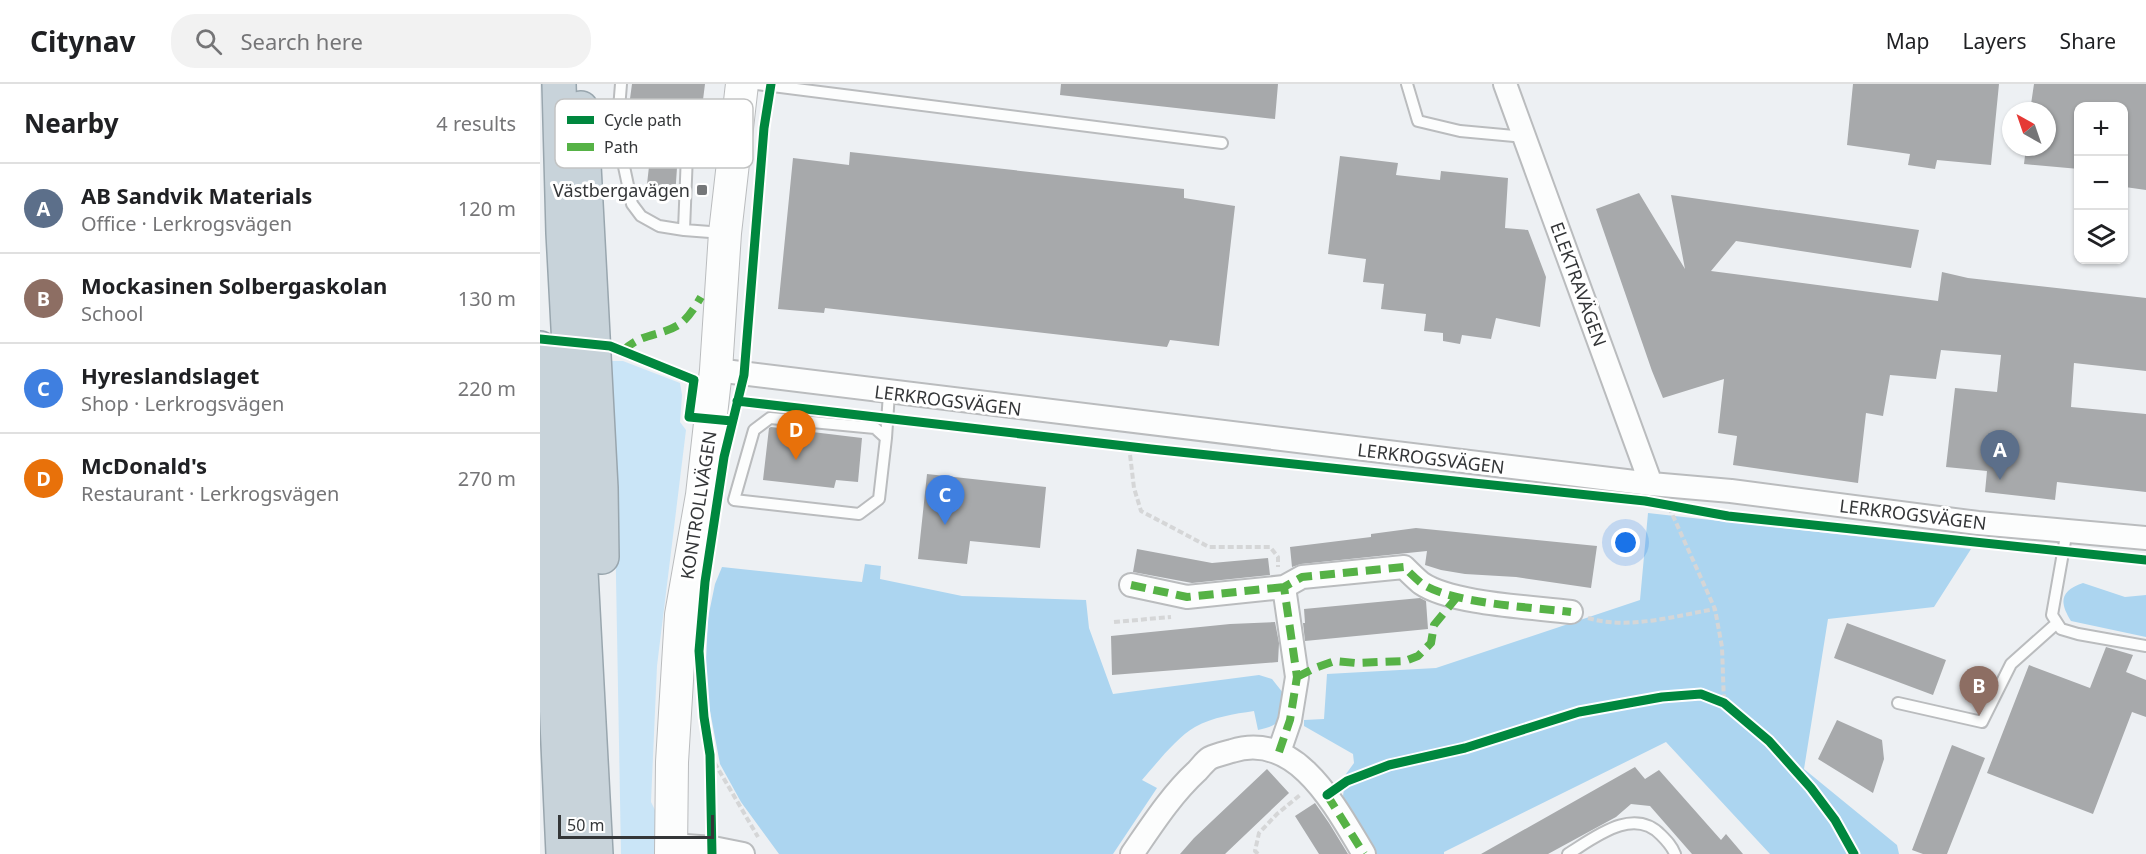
<!DOCTYPE html>
<html lang="en">
<head>
<meta charset="utf-8">
<style>
  :root { --surface:#fff; --page:#f2f2f2; --text:#202124; --muted:#757577; --line:#e0e0e0; --accent:#d93025 }
  body { margin:0; font-family:"Noto Sans",sans-serif; background:var(--page); color:var(--text) }
  .controls { position:absolute; right:18px; top:18px; display:grid; overflow:hidden; border-radius:12px; box-shadow:0 2px 4px #0004 }
  .controls button { width:54px; height:54px; display:grid; place-items:center; padding:0; border:0; border-bottom:2px solid var(--line); background:var(--surface); color:var(--text); font:30px sans-serif }
  .compass { position:absolute; left:1462px; top:18px; width:54px; height:54px; border-radius:50%; background:var(--surface); box-shadow:0 2px 4px #0004; rotate:320deg }
  .scale { position:absolute; left:18px; bottom:15px; width:156px; box-sizing:border-box; padding-left:6px; border:3px solid #343638; border-top:0; font-size:16px; line-height:21px; white-space:nowrap; color:#343638; -webkit-text-stroke:4px #fff; paint-order:stroke }
  .you { position:absolute; left:1086px; top:459px; width:21px; height:21px; margin:-15px; border:4px solid #fff; border-radius:50%; background:#1a73e8; box-shadow:0 0 0 9px #1a73e833 }
  .badge { display:grid; place-items:center; width:39px; height:39px; border-radius:50%; background:var(--accent); color:#fff; font-size:20px; font-weight:700 }
  .pin { position:absolute; translate:-50% -50px; filter:drop-shadow(0 2px 3px #0008) }
  .pin::after { content:''; position:absolute; top:32px; width:21px; height:18px; background:inherit; clip-path:polygon(0 0,100% 0,50% 100%) }
  .list { margin:0; padding:0; list-style:none }
  h2 { display:flex; justify-content:space-between; align-items:center; height:78px; margin:0; padding:0 24px; font-size:26px }
  h2 small { font-size:20px; font-weight:400; color:var(--muted) }
  .list li { display:grid; grid-template-columns:39px 1fr auto; gap:18px; align-items:center; box-sizing:border-box; height:90px; padding:0 24px; border-top:2px solid var(--line) }
  .list b { display:block; font-size:22px; white-space:nowrap }
  .list p { margin:0; font-size:20px; white-space:nowrap; color:var(--muted) }
  .list em { font-size:20px; font-style:normal; color:var(--muted) }
  .icon { flex:none; width:33px; height:33px; fill:none; stroke:currentColor; stroke-width:2; stroke-linecap:round; stroke-linejoin:round }
  .map { position:relative; flex:none; width:1606px; height:770px; overflow:hidden }
  header { display:flex; align-items:center; gap:36px; box-sizing:border-box; height:84px; padding:0 30px; background:var(--surface); border-bottom:2px solid var(--line) }
  header strong { font-size:28px }
  nav { display:flex; gap:33px; margin-inline-start:auto; font-size:21px }
  .search { width:420px; height:54px; background:var(--page); display:flex; align-items:center; gap:15px; box-sizing:border-box; padding:0 21px; border-radius:24px; color:var(--muted); font-size:22px }
  main { display:flex }
  aside { flex:1; background:var(--surface) }
  .map>svg:first-child { display:block }
  .green { fill:#cae5f7 }
  .forest { fill:#acd5f0 }
  .building { fill:#a7a9ab }
  .lines { fill:none; stroke-linecap:round; stroke-linejoin:round }
  .lane-casing { stroke:#babcbe; stroke-width:14 }
  .street-casing { stroke:#babcbe; stroke-width:26 }
  .secondary-casing { stroke:#babcbe; stroke-width:34 }
  .highway-casing { stroke:#99a6ae; stroke-width:36 }
  .path { stroke:#d5d6d7; stroke-width:4; stroke-dasharray:6 3; stroke-linecap:butt }
  .lane { stroke:#fcfdfd; stroke-width:10 }
  .street { stroke:#fcfdfd; stroke-width:22 }
  .secondary { stroke:#fcfdfd; stroke-width:32 }
  .highway { stroke:#c8d3da; stroke-width:33 }
  .quiet { stroke:#56b246; stroke-width:8; stroke-dasharray:15 8; stroke-linecap:butt }
  .cycleway-casing { stroke:#fff; stroke-width:13 }
  .cycleway { stroke:#00873e; stroke-width:9 }
  .poi-dot { fill:#757779; stroke:#fff; stroke-width:2 }
  .labels { text-anchor:middle; dominant-baseline:central; stroke-width:6; stroke-linejoin:round; paint-order:stroke }
  .poi-label { font-size:18px; fill:#343638; stroke:#fff; text-anchor:end }
  .street-label { font-size:18px; fill:#343638; stroke:#fff }
  .key { fill:#fff; stroke:#c2c3c3; stroke-width:1.5 }
  .key-label { font-size:16px; fill:#343638 }
</style>
</head>
<body>
<header>
<strong>Citynav</strong>
<div class="search"><svg class="icon" aria-label="search" viewBox="0 0 24 24"><circle cx="10" cy="10" r="6"/><path d="M15 15l6 6"/></svg>Search here</div>
<nav><a>Map</a><a>Layers</a><a>Share</a></nav>
</header>
<main>
<aside>
<h2>Nearby<small>4 results</small></h2>
<ul class="list">
<li><span class="badge" style="background:#5c6f8a">A</span><div><b>AB Sandvik Materials</b><p>Office · Lerkrogsvägen</p></div><em>120 m</em></li>
<li><span class="badge" style="background:#8d6e63">B</span><div><b>Mockasinen Solbergaskolan</b><p>School</p></div><em>130 m</em></li>
<li><span class="badge" style="background:#3f7fe0">C</span><div><b>Hyreslandslaget</b><p>Shop · Lerkrogsvägen</p></div><em>220 m</em></li>
<li><span class="badge" style="background:#e8710a">D</span><div><b>McDonald's</b><p>Restaurant · Lerkrogsvägen</p></div><em>270 m</em></li>
</ul>
</aside>
<div class="map">
<svg width="1606" height="770" viewBox="0 0 1606 770">
  <rect width="100%" height="100%" fill="#edf0f3"/>
  <path class="green" d="M70,277H83L140,299L142,311L140,338L146,346L117,582L111,718L117,730L116,770H81L73,327Z"/>
  <path class="forest" d="M1108,429L1431,465L1394,523L1288,535L1264,685L1357,761L1359,770H1230L1126,658L904,768V770H836L803,712L806,690L814,679L813,670L764,642V636L784,635L787,590L896,584L1100,516Z
    M325,480L341,482L340,495L422,512L546,516L549,544L573,610L719,591L732,595L747,614C743,636 741,641 718,646L714,627C694,630 673,633 655,643C636,654 617,679 602,696L617,704L573,770H239L201,718L180,680L167,611L166,578L168,534L175,500L182,483L322,498Z
    M1543,499L1585,513L1606,511V553L1531,537C1519,518 1520,507 1543,499Z"/>
  <path class="building" d="M92,0H165L156,71L151,64L148,63L143,64L138,69L135,113L106,109L113,47L86,44Z
    M521,0H738L735,35L520,11Z
    M1313,0H1459L1451,81L1397,76L1395,85L1368,81L1370,70L1307,61Z
    M1494,0H1606V106L1585,103L1584,22H1539V85L1484,80L1486,63H1507V27H1490Z
    M310,68L644,105V114L695,122L679,262L630,256L627,263L285,224L284,229L238,225L253,74L309,81Z
    M800,72L858,79L856,91L900,96L901,87L968,94L965,144L988,146L1006,193L1000,243L956,234L951,255L922,251L920,260L903,257V249L884,247L886,230L841,225L844,200L823,198L826,175L788,170Z
    M1099,109L1145,185L1131,111L1379,146L1371,184L1196,157L1171,187L1398,217L1402,188L1428,194L1606,214V287L1534,279L1531,323L1606,330V408L1517,398L1515,416L1445,408L1447,387L1406,383L1415,304L1457,308L1461,271L1401,266L1396,295L1350,291L1343,332L1326,329L1318,399L1193,381L1197,352L1178,349L1184,295L1123,314L1112,287L1056,125Z
    M231,343L322,354L318,398L296,396L294,404L223,396L229,344Z
    M387,390L506,403L500,464L430,457L427,480L378,475Z
    M876,444L1057,462L1051,504L976,493L925,490L901,486L885,481L887,467L761,480L752,483L750,463L831,453V450Z
    M597,465L672,479L728,474L730,491L652,499L593,488Z
    M880,514L886,517L888,545L765,557L763,539H765L764,525Z
    M735,538L739,559L738,578L572,591L571,552L690,540Z
    M1307,539L1406,576L1393,611L1294,574Z
    M1566,563L1593,571L1586,588L1606,596V633L1592,628L1553,730L1447,689L1489,581L1550,604Z
    M1297,636L1342,656L1344,675L1333,709L1278,675Z
    M1412,661L1445,674L1407,770H1383L1372,766Z
    M1095,683L1105,695L1119,686L1181,756L1186,750L1203,770H1152L1110,722L1091,720L1076,733L1008,770H941Z
    M727,685L749,709L685,770H640L654,754Z
    M775,719L789,739L808,770H779L755,732Z"/>
  <g class="lines">
    <g class="lane-casing">
      <path id="lane" d="M81,0L77,50L92,120L101,132L119,142L144,146L183,149
        M217,0L682,59
        M867,0L878,37L920,47L985,53
        M144,146L147,70
        M230,334L335,344L346,354L339,415L319,430L194,416L214,346Z
        M346,354L349,309
        M1527,446L1512,531L1521,545L1538,550L1606,562
        M1358,619L1442,638L1471,580L1517,539
        M1028,770C1054,754 1093,722 1121,751C1127,757 1132,762 1135,770"/>
    </g>
    <g class="street-casing">
      <path id="street" d="M965,0L1111,400
        M176,286L1111,400L1191,407L1438,439L1606,454
        M591,501L647,513L744,503
        M739,668L750,636L757,593L744,503L762,493L864,483C869,488 875,494 881,499C911,520 992,523 1031,528
        M132,761L173,764L203,770
        M592,770C612,741 631,711 657,687C661,683 665,677 670,674C676,671 685,669 692,667C757,646 796,724 824,770"/>
    </g>
    <g class="secondary-casing">
      <path id="secondary" d="M131,770L132,678L141,531L162,411L176,286L185,149L202,0"/>
    </g>
    <g class="highway-casing">
      <path id="highway" d="M19,0L23,149L56,770
        M41,24L61,404L62,473
        M0,264L23,770"/>
    </g>
    <path class="path" d="M589,362L594,404L601,427L669,463H730L738,473V483
      M1129,423L1175,525L1182,563L1184,619
      M1048,534C1088,546 1135,532 1175,525
      M574,538L631,533
      M170,671L218,753
      M718,770L715,767L719,749L737,730L760,711"/>
    <use href="#lane" class="lane"/>
    <use href="#street" class="street"/>
    <use href="#secondary" class="secondary"/>
    <use href="#highway" class="highway"/>
    <path class="quiet" d="M83,267C102,248 120,253 140,240C149,233 155,223 161,213
      M591,501L647,513L744,503
      M757,593L775,584L795,577L816,579L865,577L878,572L891,559L894,541L917,513
      M739,668L750,636L757,593L744,503L762,493L864,483C869,488 875,494 881,499C911,520 992,523 1031,528
      M787,711L824,770"/>
    <g class="cycleway-casing">
      <path id="cycleway" d="M0,255L70,262L154,296L149,333L192,337
        M197,317L611,365L1105,417L1188,432L1606,476
        M787,711L807,697L849,681L925,664L1039,628L1122,613L1161,610L1184,619L1229,657L1271,704L1295,736L1314,770
        M172,770L170,671L164,633L159,567L165,498L184,373L204,291L224,44L231,0"/>
    </g>
    <use href="#cycleway" class="cycleway"/>
  </g>
  <rect class="poi-dot" x="156" y="100" width="12" height="12" rx="3"/>
  <g class="labels">
    <g class="poi-label">
      <text x="150" y="106">Västbergavägen</text>
    </g>
    <g class="street-label">
      <text transform="translate(1039 200) rotate(70)">ELEKTRAVÄGEN</text>
      <text transform="translate(408 316) rotate(7)">LERKROGSVÄGEN</text>
      <text transform="translate(891 374) rotate(7)">LERKROGSVÄGEN</text>
      <text transform="translate(158 421) rotate(-81)">KONTROLLVÄGEN</text>
      <text transform="translate(1373 430) rotate(7)">LERKROGSVÄGEN</text>
    </g>
  </g>
  <rect x="15" y="15" width="198" height="69" rx="9" class="key"/>
  <rect x="27" y="32" width="27" height="8" fill="#00873e"/>
  <rect x="27" y="59" width="27" height="8" fill="#56b246"/>
  <g class="key-label">
    <text x="64" y="42">Cycle path</text>
    <text x="64" y="69">Path</text>
  </g>
</svg>
<div class="controls">
<button>+</button>
<button>−</button>
<button><svg class="icon" aria-label="layers" viewBox="0 0 24 24"><path d="M12 4l9 5-9 5-9-5zM3 14l9 5 9-5"/></svg></button>
</div>
<svg class="compass" viewBox="-18 -18 36 36"><path d="M0-13l5 13h-10z" fill="#e53935"/><path d="M0 13l5-13h-10z" fill="#757577"/></svg>
<div class="scale">50 m</div>
<div class="you"></div>
<div class="pin badge" style="left:1460px;top:396px;background:#5c6f8a">A</div>
<div class="pin badge" style="left:1439px;top:632px;background:#8d6e63">B</div>
<div class="pin badge" style="left:405px;top:441px;background:#3f7fe0">C</div>
<div class="pin badge" style="left:256px;top:376px;background:#e8710a">D</div>
</div>
</main>
</body>
</html>
